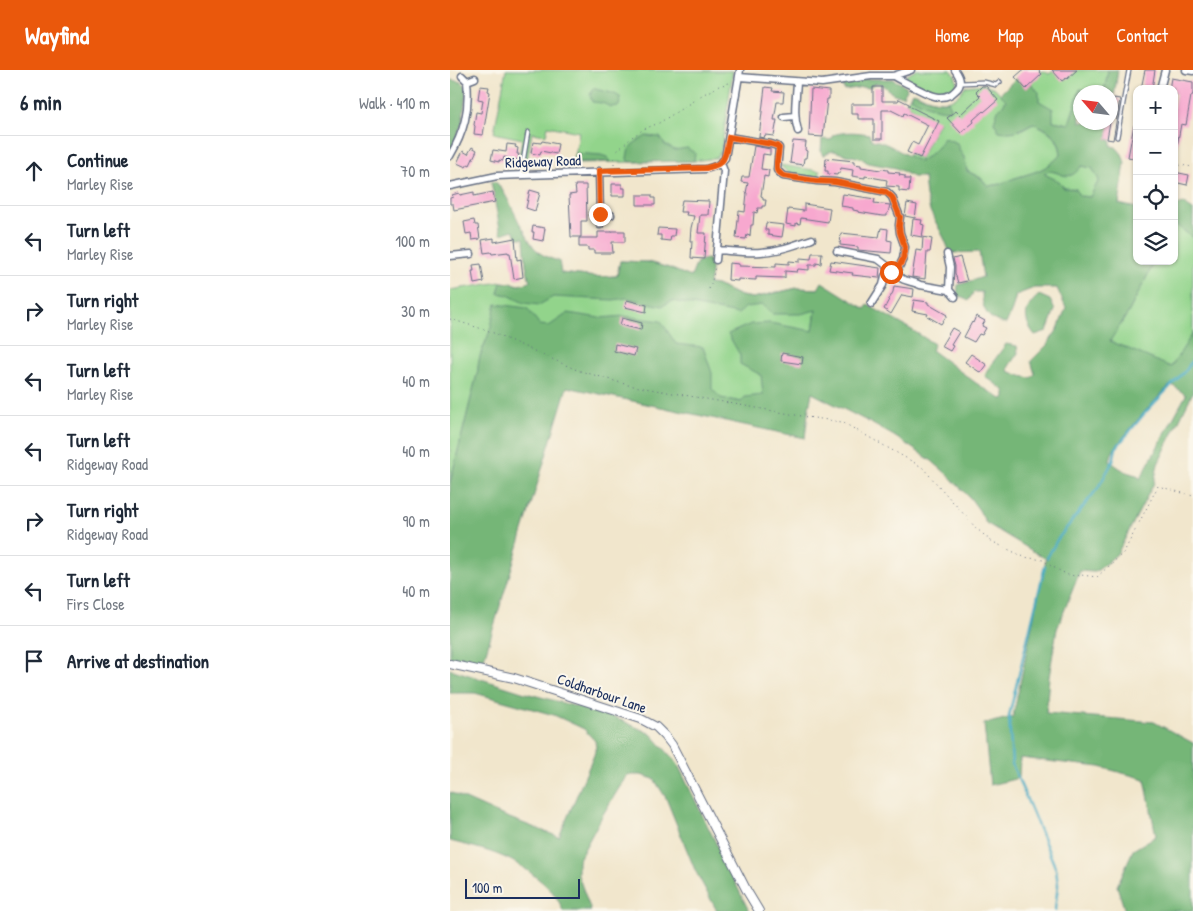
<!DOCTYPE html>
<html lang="en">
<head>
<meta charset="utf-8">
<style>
  :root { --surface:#fff; --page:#f6f6f7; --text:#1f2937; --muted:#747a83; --line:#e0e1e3; --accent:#ea580c }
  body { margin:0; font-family:"Patrick Hand",sans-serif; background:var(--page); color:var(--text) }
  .controls { position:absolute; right:15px; top:15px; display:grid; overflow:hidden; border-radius:10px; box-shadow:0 1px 4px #0004 }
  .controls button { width:45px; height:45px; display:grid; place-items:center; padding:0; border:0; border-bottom:1px solid var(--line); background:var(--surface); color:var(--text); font:25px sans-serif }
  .compass { position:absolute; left:623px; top:15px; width:45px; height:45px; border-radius:50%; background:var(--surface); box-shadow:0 1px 4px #0004; rotate:298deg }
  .scale { position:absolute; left:15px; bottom:12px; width:115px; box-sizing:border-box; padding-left:5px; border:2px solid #1b2f5e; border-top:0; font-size:14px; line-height:18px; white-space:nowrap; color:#1b2f5e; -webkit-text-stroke:4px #fbf7ec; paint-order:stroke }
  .stop { position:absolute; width:15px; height:15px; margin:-11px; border:4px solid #ea580c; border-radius:50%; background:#fff }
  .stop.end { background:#ea580c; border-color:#fff; box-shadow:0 1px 5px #0008 }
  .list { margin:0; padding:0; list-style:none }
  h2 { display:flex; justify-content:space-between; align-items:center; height:65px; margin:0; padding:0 20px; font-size:21px }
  h2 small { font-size:16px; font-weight:400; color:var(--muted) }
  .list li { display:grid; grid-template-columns:32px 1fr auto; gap:15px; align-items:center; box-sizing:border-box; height:70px; padding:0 20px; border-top:1px solid var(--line) }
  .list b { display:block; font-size:19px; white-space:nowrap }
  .list p { margin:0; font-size:16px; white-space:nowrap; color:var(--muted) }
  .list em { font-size:16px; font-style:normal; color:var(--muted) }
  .icon { flex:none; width:28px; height:28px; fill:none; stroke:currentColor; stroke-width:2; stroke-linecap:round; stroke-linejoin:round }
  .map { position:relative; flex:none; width:743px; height:841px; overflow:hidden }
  header { display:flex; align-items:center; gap:30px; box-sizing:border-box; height:70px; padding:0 25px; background:var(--accent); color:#fff }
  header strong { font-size:24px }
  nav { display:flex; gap:28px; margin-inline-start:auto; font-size:18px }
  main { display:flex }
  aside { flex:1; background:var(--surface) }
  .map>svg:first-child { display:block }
  .green { fill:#92d48b; stroke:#568274 }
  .forest { fill:#75b677; stroke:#48726a; fill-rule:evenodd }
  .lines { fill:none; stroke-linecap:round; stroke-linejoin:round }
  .stream { stroke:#45aac4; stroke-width:2.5 }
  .building { fill:#f7a8cf }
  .service-casing { stroke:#666f84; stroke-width:5.5 }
  .minor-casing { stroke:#666f84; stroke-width:9 }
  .tertiary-casing { stroke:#666f84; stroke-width:10 }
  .path { stroke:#666f84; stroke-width:1; stroke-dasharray:1 4; stroke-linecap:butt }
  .service { stroke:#fff; stroke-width:3 }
  .minor { stroke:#fff; stroke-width:6 }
  .tertiary { stroke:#fff; stroke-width:8 }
  .route { stroke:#ea580c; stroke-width:6 }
  .labels { text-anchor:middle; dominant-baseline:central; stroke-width:4; stroke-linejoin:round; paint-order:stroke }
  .street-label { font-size:15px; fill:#1b2f5e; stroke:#fbf7ec }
</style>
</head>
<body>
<header>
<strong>Wayfind</strong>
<nav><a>Home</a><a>Map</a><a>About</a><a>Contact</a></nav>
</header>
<main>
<aside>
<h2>6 min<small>Walk · 410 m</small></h2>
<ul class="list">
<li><svg class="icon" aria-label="ahead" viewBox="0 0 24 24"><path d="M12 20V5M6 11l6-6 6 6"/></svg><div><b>Continue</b><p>Marley Rise</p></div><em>70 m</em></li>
<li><svg class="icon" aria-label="left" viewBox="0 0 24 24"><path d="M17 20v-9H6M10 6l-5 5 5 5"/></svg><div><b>Turn left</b><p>Marley Rise</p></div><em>100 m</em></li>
<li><svg class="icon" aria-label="right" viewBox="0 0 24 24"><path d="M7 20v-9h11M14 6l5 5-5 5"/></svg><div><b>Turn right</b><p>Marley Rise</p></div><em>30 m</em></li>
<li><svg class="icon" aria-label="left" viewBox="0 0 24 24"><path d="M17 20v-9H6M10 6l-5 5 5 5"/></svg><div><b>Turn left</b><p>Marley Rise</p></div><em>40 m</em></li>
<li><svg class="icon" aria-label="left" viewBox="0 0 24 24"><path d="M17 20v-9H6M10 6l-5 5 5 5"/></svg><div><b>Turn left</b><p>Ridgeway Road</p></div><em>40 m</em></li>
<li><svg class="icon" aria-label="right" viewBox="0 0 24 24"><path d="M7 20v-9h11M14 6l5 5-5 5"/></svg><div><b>Turn right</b><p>Ridgeway Road</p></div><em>90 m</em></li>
<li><svg class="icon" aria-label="left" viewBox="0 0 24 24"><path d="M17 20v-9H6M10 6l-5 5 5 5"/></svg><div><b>Turn left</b><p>Firs Close</p></div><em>40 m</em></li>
<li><svg class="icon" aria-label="arrive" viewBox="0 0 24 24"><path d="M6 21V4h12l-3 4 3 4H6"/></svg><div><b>Arrive at destination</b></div></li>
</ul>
</aside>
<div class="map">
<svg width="743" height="841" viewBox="0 0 743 841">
  <rect width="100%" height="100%" fill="#fbf7ec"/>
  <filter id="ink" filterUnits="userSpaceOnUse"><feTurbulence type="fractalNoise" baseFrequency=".02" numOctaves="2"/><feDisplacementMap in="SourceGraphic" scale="10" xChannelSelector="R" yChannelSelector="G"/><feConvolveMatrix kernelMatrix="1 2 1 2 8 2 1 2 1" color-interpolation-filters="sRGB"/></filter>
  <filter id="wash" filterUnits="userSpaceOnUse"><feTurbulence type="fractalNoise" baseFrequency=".0096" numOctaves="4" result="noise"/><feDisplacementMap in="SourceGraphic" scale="20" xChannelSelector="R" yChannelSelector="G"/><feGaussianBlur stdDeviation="1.12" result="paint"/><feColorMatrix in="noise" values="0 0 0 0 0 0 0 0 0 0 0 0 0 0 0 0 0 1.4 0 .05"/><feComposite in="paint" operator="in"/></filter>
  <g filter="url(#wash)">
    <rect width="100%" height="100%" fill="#f1e6cc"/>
    <path class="green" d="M56,0L283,1L271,81L266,88L244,91L124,93L129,62L98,56L96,65L82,63L76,97L67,98L72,69L44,63Z
      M466,0H501L505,5L507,13C496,34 472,17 457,10L456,6Z
      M605,0H658L654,22H646L630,19L619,54L603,51L589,31L581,14L590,2L594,1L599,4Z
      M534,14L545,18L556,30L553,35L548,40L569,61L583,53C598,60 609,66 611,84C597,100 585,102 565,108C561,109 558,112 554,113C549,115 543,115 538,116L531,108L517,101L515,89L510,81L507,73L493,68C487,79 481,86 469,91L457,87L459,83L470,88L489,52L459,36V34L456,33L462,22C468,23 472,26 477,28C494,34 506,32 515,16Z
      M330,95L370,101L369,109C354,106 339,107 330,95Z
      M632,96L642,98L649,110L640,127L629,126L626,119L614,118C606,108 602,110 594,103C600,98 607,103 613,105Z
      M724,153L743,168V263L721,298L659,271L678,243L705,191H724Z
      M170,191L198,192L219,198L254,213L266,215L291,226L303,228L347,218L368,219L360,289L358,343L180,313L39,264C34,276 28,287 28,300L0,413V220L51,212L61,213L69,215L87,211L110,203L146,207L167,206Z"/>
    <path class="forest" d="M658,0H668L661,47L660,22H654Z
      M566,8L581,14L589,22V31L603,39V51L619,54L630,19L646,22H630V52L660,53L657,69L661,70V76L666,77L672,84L675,93L669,134L687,138V191H705L678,243L660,271L721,297L743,263V322L708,394L704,413L667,484L648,500L643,502L630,501L607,559L599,607L596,643L704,652L743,673V841H675L667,816L683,780L706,766L695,709L650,697L570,688L569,708L540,715L534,654L563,647L596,489L536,453L529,440L521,429L498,405L482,391L444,366L417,351L362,323L358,343L355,368L117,317L32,595L0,587V413L28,300C28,287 34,277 38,266C42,256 43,244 46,234L77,238L90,255L99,256L118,243L150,248L174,246L211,251L226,274L253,277L262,303V319L271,328L291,332L295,327L313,325L311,305L290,294V285L278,264L301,254L320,253L363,261L366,240L351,244H322L312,235L296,237L288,244L222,231L212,236L177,228L163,230L103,227L89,235L74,233L58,225L48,223L51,212L61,213L69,215L80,212L76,195L74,168H68L63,160L51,164L41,112C43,112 44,111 45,112C52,114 66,147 70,154C74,159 75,163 78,168C86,183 94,187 109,191L111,203L146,207L167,206L170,191L198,192L219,198L241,207L247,192L256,189L261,191V203L259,214L266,215L291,226L303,228L347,218L368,219L372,212L415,239L418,235L462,260L484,274L481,280L526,313L551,329L555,328V321L535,306L538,299L556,274L567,276L568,283L559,296L558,301L571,306L581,308L585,304L581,291L597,275L608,259L616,238L607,218H584L566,225L562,240L556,254C538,250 532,241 532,222H524L518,231L513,227L507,226L508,215L533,207L529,182L500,183L495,170L480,141L476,126L474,107H463L446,98L418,93L411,88L397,85L384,81L379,82L373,86L371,81L372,69L381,70L383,65C396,61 406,62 419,64L422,70C439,72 453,85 469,91C481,86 487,78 494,68L507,73L510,81L515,89L517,101L531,108L538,116C543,115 549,115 554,113C558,112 561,109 565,108C585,102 597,100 611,84C609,65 599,60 583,53C569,60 565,64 549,61L544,52L548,40L553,35L556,30L550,24ZM632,96L642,98L649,110L640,127L629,126L626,119L614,118L609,111L596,105L594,103C605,97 612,109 622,105C626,103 629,99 632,96ZM721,314L736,325L690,409L687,405C676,403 669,398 660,391C661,380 670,372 676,364C690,346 705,330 721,314Z
      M415,9H442L456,16L457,19L453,26C448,25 444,25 441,22C433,16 428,8 419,18L413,17L394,20V17H391L393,13Z
      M0,10L11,12L15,15L16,24L12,54L0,83Z
      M143,18C153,22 163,21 171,28L169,36L161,37L152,33L142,32L140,25Z
      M462,22C467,23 469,25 473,27C481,30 489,32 498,31L501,38L498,40C483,39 472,34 460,27Z
      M196,66L210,67L215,75L225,80L237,78L245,83L244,91L179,92L177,89C178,74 185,73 196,66Z
      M125,83L151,85L157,87L160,92H121Z
      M734,134L743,140V168L724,153V135Z
      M589,225L600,230L605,240L597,261L585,265C572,249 574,238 589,225Z
      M0,599L72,622L162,646L201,664L227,693L299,841H267L245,800L216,728L204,709L191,705H177L152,746L128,791V805L141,841H113C111,836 109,831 106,827C101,819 93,813 86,807C58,784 35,780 0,771V722L49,744L109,767L144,685L146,678L145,671L134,659L104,645L25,623H0Z"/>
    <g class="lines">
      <path class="stream" d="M597,488L607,470L648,418L663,391L666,378L694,344L737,299L743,289
        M595,496L559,646L562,694L606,799L608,815L605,840"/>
    </g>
    <g id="blocks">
      <path class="building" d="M573,0H588L592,4L576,19L565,7Z
        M602,0H627L617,9L616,8L612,11Z
        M695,0H705L702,19H691Z
        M721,8L743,12V23L742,26H741L736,55L731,54L727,76L724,75V34L726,24L724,23V19H719Z
        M30,16L39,17L38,21L40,22L33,65L24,64L25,56L24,55L26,42L31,43L33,30L28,29Z
        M532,16H536L548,30L534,42L533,41L523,50L524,52L511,63L497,48L506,41L510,45L530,26L526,22Z
        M315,17L323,18L322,21L334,22L333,32H327L324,50H327L324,66L315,65L314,68L309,67Z
        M423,17H432V31H448L449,29L459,34V36L489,51L470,88L457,82L462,72L468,75L478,55L454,43L453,46L441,40H432V69H424V49H408V44H401V34H423Z
        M361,19L379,21V29H377L373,67L359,66Z
        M664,28L670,29L663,70L657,69L660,52Z
        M684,55L687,56V89L678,87Z
        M92,71L108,74L106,84L91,81L90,85L81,83L83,72L91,73Z
        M343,71L356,72L355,80L357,81L356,88H354L353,95L340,93Z
        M57,74L66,75L65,77L68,78L67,84H69L68,90L54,87L53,91L49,90V92L41,90L43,80L56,82Z
        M304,76L320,79V85L313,84L311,99L319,100L318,107L314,106L311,126L313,127V130H316L315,136H312V138H308L307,143L304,142L303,155H301L300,166L297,165L296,169L286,168L289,141L295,142L297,123H296L298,113L291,112L292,107H299Z
        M22,77L27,80L20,95L18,94L16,97L7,93L13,81L18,84Z
        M376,88L404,91V94L411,95V97L431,100V99L438,100V102L450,103L449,105L455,106V109H460L459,122L449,121V117L436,116L437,110L415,106V108L402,106L403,100L391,98L390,103H388L387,105L378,104V101H375Z
        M724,102L739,105L737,115L724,112Z
        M162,114H172V118H175V126H162Z
        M125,115H136L137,151H131V167H121L119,125L126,124Z
        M80,120L90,123L85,141L76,138Z
        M24,122V126L43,122L45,132L4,140L3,134H0V128L3,127L2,125L9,123L10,125Z
        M393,124L425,129L424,133L440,135L438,143H437V146H432L408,142V141L403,140V138L391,136Z
        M187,125H202V128H205V135H187Z
        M232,130L259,131L258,145H250L248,163H256L254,189L241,188L242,171H240L241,158L244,146L236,145L237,142H230Z
        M457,133L467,135L465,148L455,146Z
        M354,134L380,138L378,152L351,148L350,154L346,153V156L336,154L338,139L354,141Z
        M463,149L472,150L471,154L474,155L472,167L461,165Z
        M24,150L25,155H28L30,169L22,170L21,163L16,164L14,152Z
        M316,153L334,155L332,167L318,165V160H315Z
        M83,156L95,158L93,171L83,169L84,162H82Z
        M208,158L225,159L224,166H221L220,171L211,170V165H207Z
        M431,158L438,159L437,170L442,171L441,183L408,180V177L390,175L391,163L429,167Z
        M162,161H175V172H162L163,183H144V180H138V177H129V168H148V162H162Z
        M473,167L482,169L480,182H477L475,209L462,207L466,180L472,181Z
        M44,168V172L65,168L67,190L71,189L73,207L64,209L60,183H58V182L42,184L41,182L34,183L32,170Z
        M362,183H372L371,194L366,193V195H359V200L348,199L347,202L335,201V208L306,207V210L288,209V211L278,210L279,193L289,194V196L326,197V193L339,194V191L350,192V188L361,189Z
        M510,187L517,211L508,213L505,203V196L503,189Z
        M381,191L430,198L429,208L402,205L403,203L379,200Z
        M31,194L34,212L24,214L22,201H24L23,195Z
        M444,216L464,219L463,227L452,225L441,244L434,239L443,222Z
        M177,230L197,235L196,242L175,237Z
        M464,230L478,232V234L497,245L491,254L477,246L478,244L462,241Z
        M526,246L535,251L532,256L536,258L532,265L529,264L524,272L514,267L522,252L523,253Z
        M172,248L192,253L191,260L170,255Z
        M502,258L509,262L501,275L503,276L500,281L491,276Z
        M165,274L186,279L184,286L164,281Z
        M332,283L353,287L352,294L331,291Z
        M521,284L537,295L531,303L515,292Z"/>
    </g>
  </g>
  <g filter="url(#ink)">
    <use href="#blocks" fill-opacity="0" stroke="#666f84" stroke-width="1"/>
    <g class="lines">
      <g class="service-casing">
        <path id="service" d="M511,13L534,12L546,15L550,12
          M667,67L679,0
          M71,104L78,62"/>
      </g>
      <g class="minor-casing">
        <path id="minor" d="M736,0L743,1
          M12,6L17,11L25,8
          M443,6C450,10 457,13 464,17C478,24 493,34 506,20C513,14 510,7 505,0
          M289,7L372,13L421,6H443L461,0
          M347,12C346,29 343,45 348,61
          M710,19L715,0
          M334,47L345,46
          M279,67L321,74L327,76L329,78L327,100L333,106L367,111L385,112L437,122L442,127L450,147L449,155L450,163L455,177L453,189L447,201L441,202L436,195L428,189L387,181
          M0,86C14,62 20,40 17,11
          M149,101L150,144L161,145
          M0,116L47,106L256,99C264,97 270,95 275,88L290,0
          M150,155V144
          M267,180C282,181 297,183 311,182C329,181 345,175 362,169
          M497,184L500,197L499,220
          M0,186L21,184
          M266,190L274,101L271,93
          M447,201C449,213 462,210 470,215L499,220L505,227
          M421,234L433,215L435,206L441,202"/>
      </g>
      <g class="tertiary-casing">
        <path id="tertiary" d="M0,594L64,608L191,649L206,657L215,666L222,675L297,821L309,841"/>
      </g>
      <path class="path" d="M164,94V84L182,67L194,59L209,53L231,39L252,25L269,16L279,13
        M724,94L743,97
        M259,219L262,211L265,196
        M0,249L39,261L127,300L178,315L357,347L392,352L472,397L526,458L541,471L574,487L593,490L601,496L618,505L626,506L631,505L647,507L674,482L708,416L743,426"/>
      <use href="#service" class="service"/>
      <use href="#minor" class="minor"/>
      <use href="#tertiary" class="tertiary"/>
    </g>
  </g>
  <g class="lines" filter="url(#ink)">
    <path class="route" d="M150,144L149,101L256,98C277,94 275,86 279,67L321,74L327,76L329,78L327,92V100L333,106L366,111L385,112L436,122L442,127L450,147L449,156L450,163L455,177L453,189L447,200L441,202"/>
  </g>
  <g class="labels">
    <g class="street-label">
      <text transform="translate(93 91) rotate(-2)">Ridgeway Road</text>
      <text transform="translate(152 623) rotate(19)">Coldharbour Lane</text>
    </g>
  </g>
</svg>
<div class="controls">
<button>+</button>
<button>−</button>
<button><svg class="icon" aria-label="locate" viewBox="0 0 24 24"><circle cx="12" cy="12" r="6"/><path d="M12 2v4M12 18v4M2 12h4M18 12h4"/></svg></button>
<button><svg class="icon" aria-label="layers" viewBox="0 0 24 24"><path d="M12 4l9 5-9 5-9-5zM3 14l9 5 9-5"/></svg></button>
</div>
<svg class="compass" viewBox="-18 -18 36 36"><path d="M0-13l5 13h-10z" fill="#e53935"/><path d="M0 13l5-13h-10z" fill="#747a83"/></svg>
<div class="scale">100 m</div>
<div class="stop" style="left:441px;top:202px"></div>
<div class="stop end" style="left:150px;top:144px"></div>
</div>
</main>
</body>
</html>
